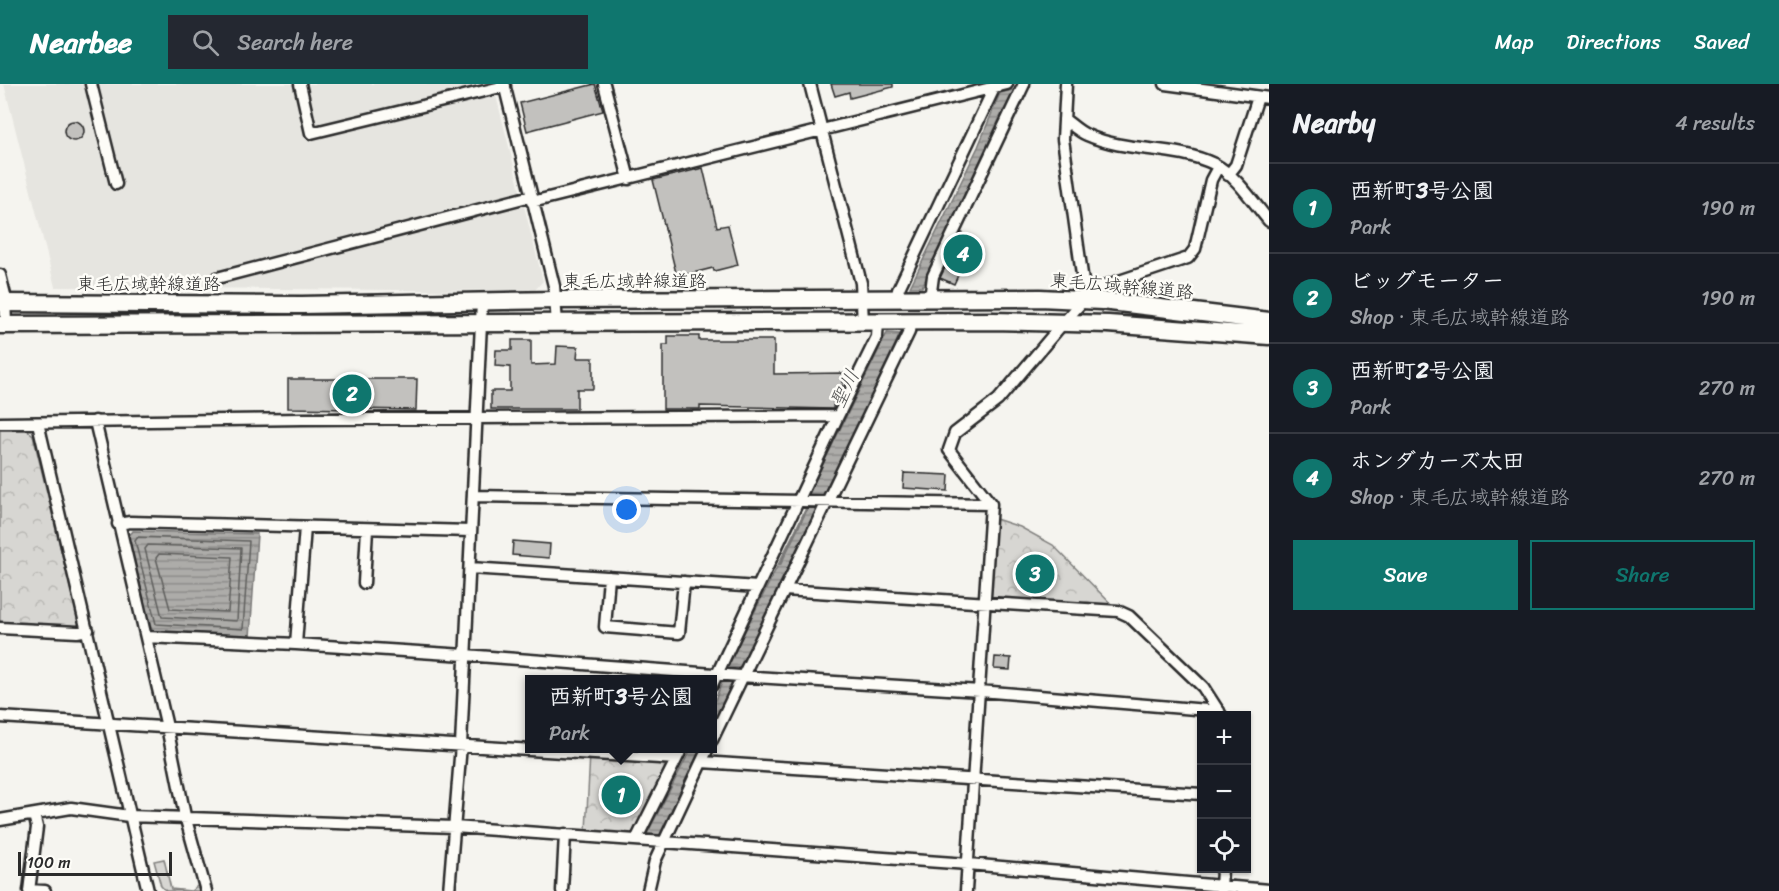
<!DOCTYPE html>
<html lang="en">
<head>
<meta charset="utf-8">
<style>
  :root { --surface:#171b24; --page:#242831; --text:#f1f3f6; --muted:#9ea1a6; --line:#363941; --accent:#0f766e }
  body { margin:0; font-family:Sriracha,"Klee One",sans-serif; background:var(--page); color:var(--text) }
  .controls { position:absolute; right:18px; bottom:18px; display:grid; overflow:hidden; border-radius:0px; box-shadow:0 2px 4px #0004 }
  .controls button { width:54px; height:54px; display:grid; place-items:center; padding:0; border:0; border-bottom:2px solid var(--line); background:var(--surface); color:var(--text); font:30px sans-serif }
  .scale { position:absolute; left:18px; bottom:15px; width:154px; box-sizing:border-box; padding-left:6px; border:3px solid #2b2b2b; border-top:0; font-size:16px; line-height:21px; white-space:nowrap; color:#2b2b2b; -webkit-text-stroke:4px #fdfcf7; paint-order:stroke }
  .you { position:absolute; left:627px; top:426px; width:21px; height:21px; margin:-15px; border:4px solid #fff; border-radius:50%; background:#1a73e8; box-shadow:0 0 0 9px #1a73e833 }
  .badge { display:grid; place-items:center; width:39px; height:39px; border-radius:50%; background:var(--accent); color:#fff; font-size:20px; font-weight:700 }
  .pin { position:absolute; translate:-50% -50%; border:3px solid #fff; box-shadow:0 2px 6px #0006 }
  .popup { position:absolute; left:525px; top:591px; width:192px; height:78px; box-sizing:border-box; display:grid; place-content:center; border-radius:0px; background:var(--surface); filter:drop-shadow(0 2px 4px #0005); font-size:20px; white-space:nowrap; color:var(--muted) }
  .popup b { font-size:22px; color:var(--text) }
  .popup::after { content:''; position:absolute; left:50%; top:100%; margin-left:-12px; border:12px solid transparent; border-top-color:var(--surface) }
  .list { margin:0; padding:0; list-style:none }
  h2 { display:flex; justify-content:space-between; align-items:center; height:78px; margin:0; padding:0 24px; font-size:26px }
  h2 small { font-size:20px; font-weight:400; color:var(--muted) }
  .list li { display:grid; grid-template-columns:39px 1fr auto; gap:18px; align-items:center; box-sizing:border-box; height:90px; padding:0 24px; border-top:2px solid var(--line) }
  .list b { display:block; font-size:22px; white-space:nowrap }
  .list p { margin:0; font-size:20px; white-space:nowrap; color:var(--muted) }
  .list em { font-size:20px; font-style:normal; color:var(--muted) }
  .actions { display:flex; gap:12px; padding:18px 24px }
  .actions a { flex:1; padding:14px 0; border:2px solid var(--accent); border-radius:0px; text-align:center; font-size:21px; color:var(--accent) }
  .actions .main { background:var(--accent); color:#fff }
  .icon { flex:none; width:33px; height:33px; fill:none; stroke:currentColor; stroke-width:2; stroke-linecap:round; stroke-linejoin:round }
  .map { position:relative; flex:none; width:1269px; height:807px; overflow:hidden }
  header { display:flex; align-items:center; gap:36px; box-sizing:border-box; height:84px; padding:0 30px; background:var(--accent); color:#fff }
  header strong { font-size:28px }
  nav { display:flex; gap:33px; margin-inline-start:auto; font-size:21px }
  .search { width:420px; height:54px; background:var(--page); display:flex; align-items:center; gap:15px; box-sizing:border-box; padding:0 21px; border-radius:0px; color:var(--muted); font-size:22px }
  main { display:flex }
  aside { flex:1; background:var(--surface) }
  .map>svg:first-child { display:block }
  .built { fill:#e6e5e0 }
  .grass { fill:#d7d6d2; stroke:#81807e; stroke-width:1.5 }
  .park { fill:url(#park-crowns); stroke:#81807e; stroke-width:1.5 }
  .water { fill:url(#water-rules); stroke:#797877; stroke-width:1.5 }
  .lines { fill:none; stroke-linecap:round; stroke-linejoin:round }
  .shore { stroke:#5f5f5d; stroke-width:1.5 }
  .stream { stroke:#797877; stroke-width:3 }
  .building { fill:#c2c1be; stroke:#2b2b2b; stroke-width:1.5 }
  .minor-casing { stroke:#2b2b2b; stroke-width:15 }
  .highway-casing { stroke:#2b2b2b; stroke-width:21 }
  .minor { stroke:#fdfcf7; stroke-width:10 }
  .highway { stroke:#fdfcf7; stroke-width:16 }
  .labels { text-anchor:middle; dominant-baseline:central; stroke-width:5; stroke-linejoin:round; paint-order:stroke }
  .street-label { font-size:18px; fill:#2b2b2b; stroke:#fdfcf7 }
  .water-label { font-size:20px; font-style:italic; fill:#585857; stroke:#fdfcf7 }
</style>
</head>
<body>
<header>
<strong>Nearbee</strong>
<div class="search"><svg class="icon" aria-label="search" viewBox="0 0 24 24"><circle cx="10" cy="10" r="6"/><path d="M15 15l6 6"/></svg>Search here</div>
<nav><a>Map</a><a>Directions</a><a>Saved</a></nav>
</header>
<main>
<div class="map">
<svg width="1269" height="807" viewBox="0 0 1269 807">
  <defs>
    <pattern id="park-crowns" width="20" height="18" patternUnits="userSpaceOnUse" patternTransform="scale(1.5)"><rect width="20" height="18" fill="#d7d6d2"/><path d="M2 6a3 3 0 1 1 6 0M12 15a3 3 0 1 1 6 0" fill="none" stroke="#b9b8b4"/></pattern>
    <pattern id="water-rules" width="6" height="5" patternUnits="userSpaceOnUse" patternTransform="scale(1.5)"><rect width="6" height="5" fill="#adaca9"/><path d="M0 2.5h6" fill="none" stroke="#8d8c8a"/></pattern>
  </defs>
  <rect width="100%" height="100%" fill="#f5f4ef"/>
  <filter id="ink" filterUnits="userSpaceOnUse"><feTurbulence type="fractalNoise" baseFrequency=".0167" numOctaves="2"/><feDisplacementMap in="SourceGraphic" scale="12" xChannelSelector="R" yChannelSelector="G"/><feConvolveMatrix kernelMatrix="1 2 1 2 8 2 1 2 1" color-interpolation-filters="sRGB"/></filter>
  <g filter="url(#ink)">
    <path class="built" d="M4,0H493L543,197L535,206L522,207L55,203Z"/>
    <path class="grass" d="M164,775L171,805L191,807L201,799L203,804L199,807H166L161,802L154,777Z"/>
    <path class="park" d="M0,346H27L33,351L79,540L75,544L0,540Z
      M990,433L1020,443L1053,461L1118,527L986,520Z
      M590,670L672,675L635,751L586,747Z"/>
    <path class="water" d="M1017,5L1002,29L922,203H910L978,63L1000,9Z
      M887,249L900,250L825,412L808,411Z
      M807,423L820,424L746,576L741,584L727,583Z
      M133,447L257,450L250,553L154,547L151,544L128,453Z
      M723,596H738L713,646V621Z
      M691,665H704L664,751L647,750Z"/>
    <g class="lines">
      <path class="shore" d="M138,453L249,457L243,545L156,540L135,457Z
        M148,461L241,464L237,537L162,533L145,465Z
        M159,470L232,473L228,528L170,525L156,474Z"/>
      <path class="stream" d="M780,480L806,426"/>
    </g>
    <path class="building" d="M595,0L603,27L527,47L520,19Z
      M831,0H893V3L850,14L849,8L835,12Z
      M64 47a10 10 0 1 1 20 0a10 10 0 1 1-20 0Z
      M703,84L717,143L728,141L738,181L714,187L713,184L677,193L653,96Z
      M962,149L975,155L954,200L940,194Z
      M668,252H699V256H774V290L843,289V306L840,310H834L833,325L700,322V325H663V261H668Z
      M512,256H531V281L556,280L557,262L578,263L577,274H593V305H577V325H491V307H510V283L495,282L496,266H512Z
      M288,295H417L416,326L288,324Z
      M904,389L949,391L948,407L903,404Z
      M513,457L550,460L549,474L512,471Z
      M995,573L1011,574L1010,586L994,585Z"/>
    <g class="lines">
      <g class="minor-casing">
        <path id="minor" d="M91,0L116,100
          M300,0L311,49L505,2
          M504,0L554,202L557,239
          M604,0L629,95
          M810,0L861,199L863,238
          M1165,0L1269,14
          M1064,35C1071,40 1079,48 1087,51C1127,69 1175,61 1214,80C1236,91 1253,118 1269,137
          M1228,91L1236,81L1258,13
          M532,118L1007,0
          M0,191L5,211L6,241
          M217,194L531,112
          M1086,208L1188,174L1195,165L1211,96L1218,83
          M896,215L898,206L996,0
          M930,215L933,192L1024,0
          M95,337L167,643L185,732L206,807
          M0,339L303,335L838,332
          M38,339L148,807
          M474,412L991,420
          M118,440L130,438L471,447
          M470,484L758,503
          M609,493L605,543L679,549L684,498
          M364,499L367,445
          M784,506L1118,527L1129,532L1203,603L1221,631
          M0,544L77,548L88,546
          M146,553L296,560L465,571L740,592L980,607L1219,627
          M296,560L305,443
          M712,601L838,332L877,253L878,238
          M0,633L676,675
          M712,656L909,248L910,238
          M702,678L1202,710
          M0,736L71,724L129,732L454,743L968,780L1269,806
          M636,756L682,664
          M29,806L45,807
          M29,807L37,743L34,731
          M449,807L461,661L482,218
          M562,807L565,750
          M648,807L655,777L708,664
          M966,807L991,420L949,366L955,349L998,316L1064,238L1084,216L1085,212L1063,55L1066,0
          M1221,807L1222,784"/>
      </g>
      <g class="highway-casing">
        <path id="highway" d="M0,219L302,221L556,216L1040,214L1102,217L1269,237
          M0,241L993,237L1108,240L1269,252"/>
      </g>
      <use href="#minor" class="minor"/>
      <use href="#highway" class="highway"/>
    </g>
  </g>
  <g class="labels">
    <g class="street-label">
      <text x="635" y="197">東毛広域幹線道路</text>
      <text x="149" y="200">東毛広域幹線道路</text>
      <text transform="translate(1122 202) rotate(5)">東毛広域幹線道路</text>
    </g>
    <g class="water-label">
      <text transform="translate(845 305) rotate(-64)">聖川</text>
    </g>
  </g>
</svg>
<div class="controls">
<button>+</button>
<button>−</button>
<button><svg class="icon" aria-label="locate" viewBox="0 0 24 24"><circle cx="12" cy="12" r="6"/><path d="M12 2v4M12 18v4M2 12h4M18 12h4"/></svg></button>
</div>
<div class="scale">100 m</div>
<div class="you"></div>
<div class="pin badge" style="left:621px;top:711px">1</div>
<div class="popup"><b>西新町3号公園</b>Park</div>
<div class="pin badge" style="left:352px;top:310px">2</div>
<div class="pin badge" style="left:1035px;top:490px">3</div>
<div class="pin badge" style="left:963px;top:170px">4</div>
</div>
<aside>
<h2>Nearby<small>4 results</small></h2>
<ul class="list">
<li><span class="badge">1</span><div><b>西新町3号公園</b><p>Park</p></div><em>190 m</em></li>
<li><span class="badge">2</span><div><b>ビッグモーター</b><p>Shop · 東毛広域幹線道路</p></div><em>190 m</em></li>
<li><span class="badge">3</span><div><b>西新町2号公園</b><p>Park</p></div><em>270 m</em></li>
<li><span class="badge">4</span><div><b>ホンダカーズ太田</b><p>Shop · 東毛広域幹線道路</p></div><em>270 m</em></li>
</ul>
<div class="actions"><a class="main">Save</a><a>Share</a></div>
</aside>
</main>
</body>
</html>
